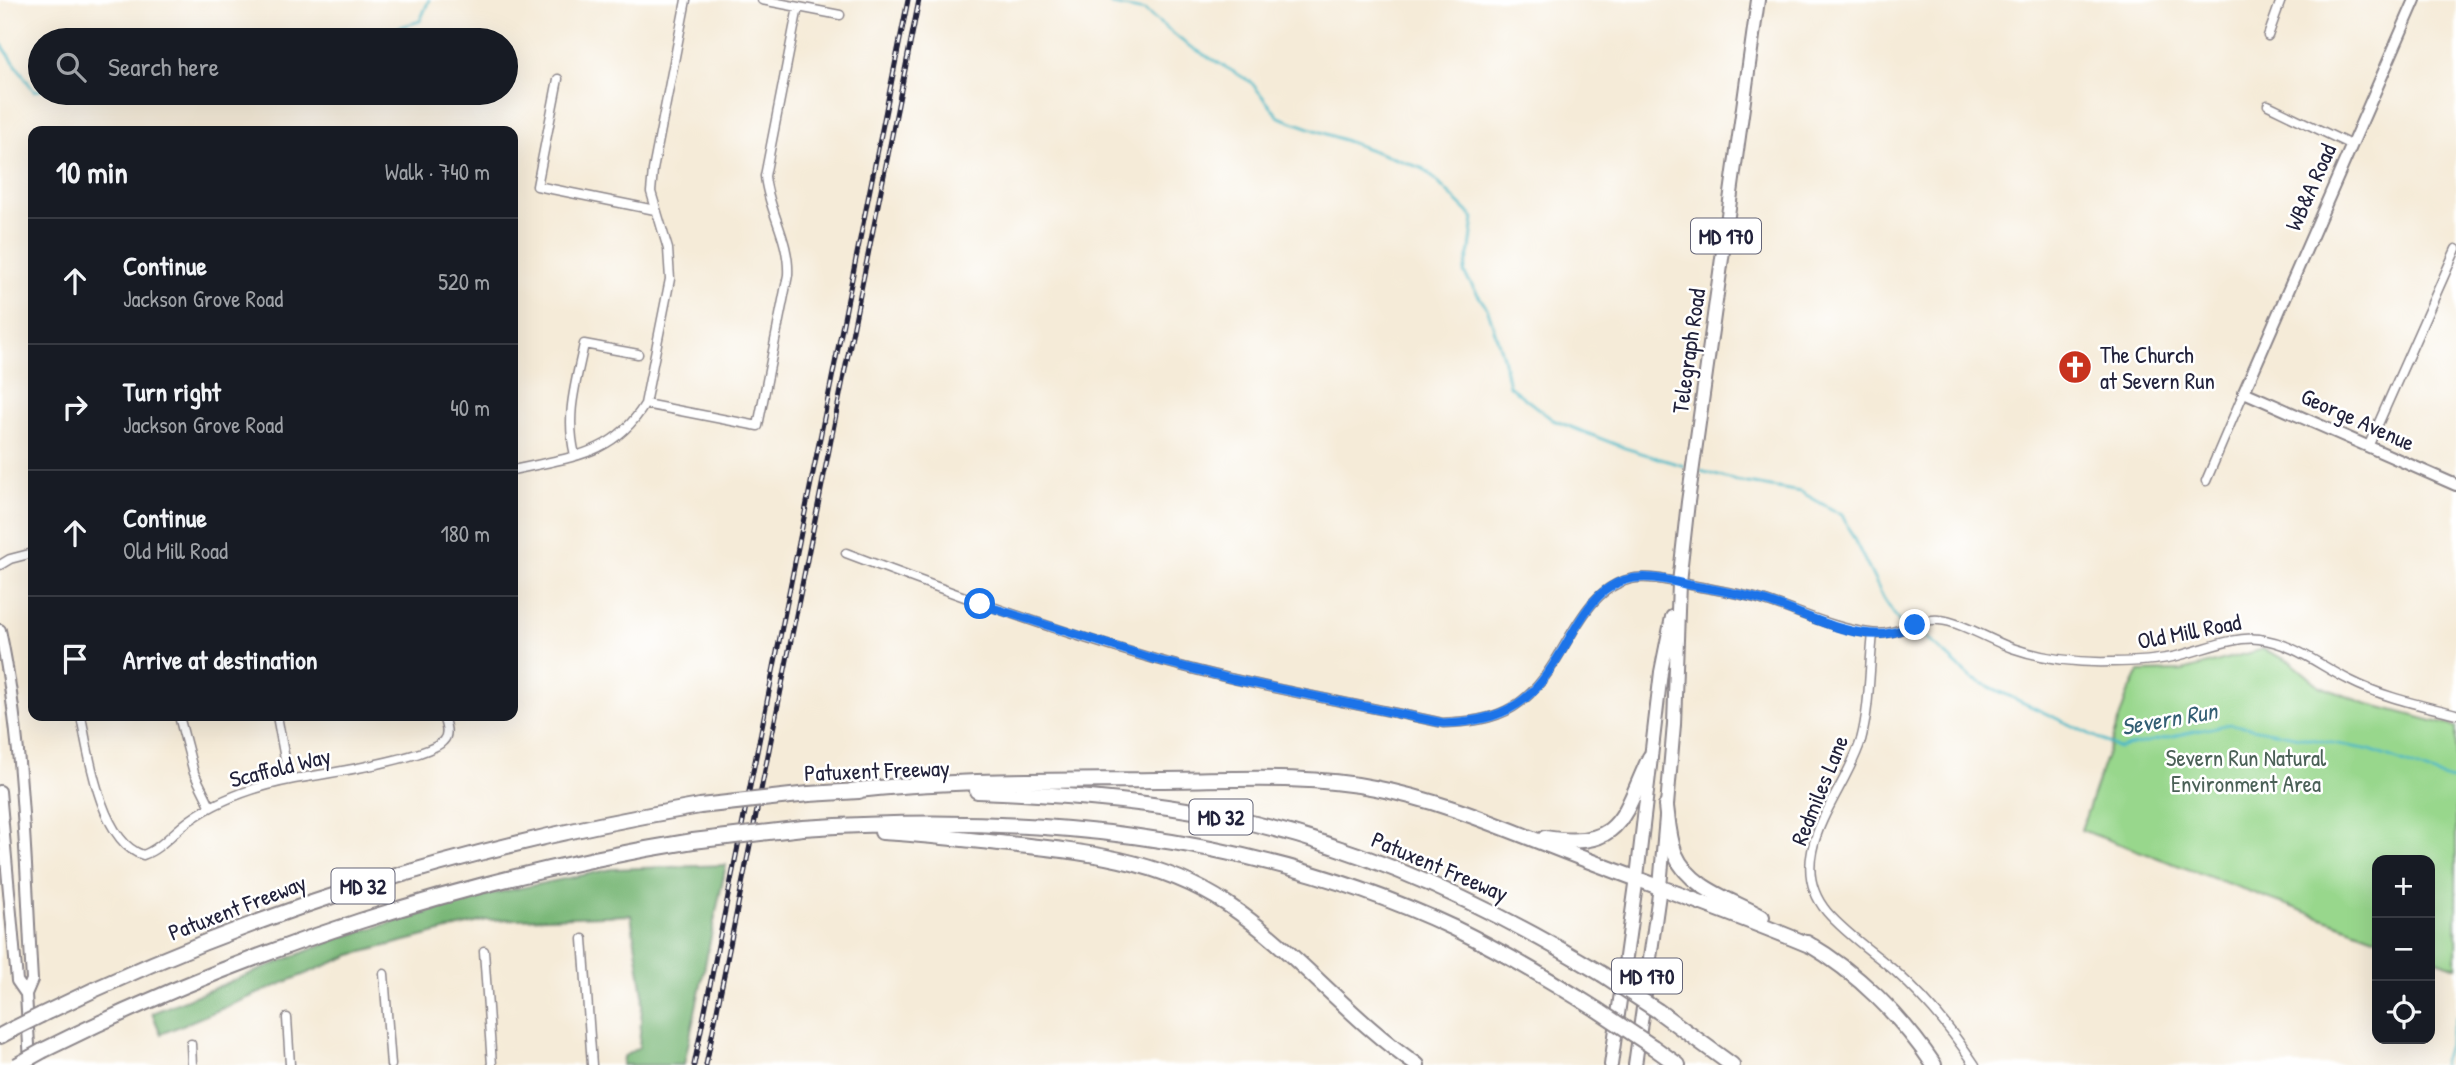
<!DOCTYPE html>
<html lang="en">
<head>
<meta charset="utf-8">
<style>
  :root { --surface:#171b24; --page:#242831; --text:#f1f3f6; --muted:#9ea1a6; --line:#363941 }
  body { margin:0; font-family:"Patrick Hand",sans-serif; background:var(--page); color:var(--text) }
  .controls { position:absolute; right:21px; bottom:21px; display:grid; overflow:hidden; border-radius:14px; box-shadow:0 7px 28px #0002 }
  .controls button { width:63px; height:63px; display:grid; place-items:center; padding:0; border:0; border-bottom:2px solid var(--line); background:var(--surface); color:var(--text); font:35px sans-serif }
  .stop { position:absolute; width:21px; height:21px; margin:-16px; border:5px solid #1a73e8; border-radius:50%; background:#fff }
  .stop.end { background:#1a73e8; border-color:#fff; box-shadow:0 2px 7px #0008 }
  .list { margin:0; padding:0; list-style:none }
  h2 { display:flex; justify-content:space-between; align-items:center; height:91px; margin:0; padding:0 28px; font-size:30px }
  h2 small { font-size:23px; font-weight:400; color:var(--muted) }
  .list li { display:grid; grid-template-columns:46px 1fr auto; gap:21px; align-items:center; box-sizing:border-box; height:126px; padding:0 28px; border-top:2px solid var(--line) }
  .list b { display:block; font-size:26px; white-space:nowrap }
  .list p { margin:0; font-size:23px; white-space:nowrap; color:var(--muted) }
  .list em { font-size:23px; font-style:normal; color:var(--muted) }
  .icon { flex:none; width:38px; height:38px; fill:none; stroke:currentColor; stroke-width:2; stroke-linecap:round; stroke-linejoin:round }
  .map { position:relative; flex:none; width:2456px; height:1065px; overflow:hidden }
  .search { position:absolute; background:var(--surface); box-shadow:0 7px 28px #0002; left:28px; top:28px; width:490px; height:77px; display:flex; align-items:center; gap:18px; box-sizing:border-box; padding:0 24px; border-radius:38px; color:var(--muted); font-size:26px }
  .panel { position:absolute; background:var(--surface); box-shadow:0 7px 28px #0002; left:28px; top:126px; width:490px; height:595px; border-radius:14px }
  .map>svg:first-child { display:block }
  .green { fill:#98d78c; stroke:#5d7c64; stroke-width:2 }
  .forest { fill:#7ab878; stroke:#4e6d5a; stroke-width:2 }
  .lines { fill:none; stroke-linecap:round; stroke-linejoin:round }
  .stream { stroke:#4bb8c6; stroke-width:2.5 }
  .street-casing { stroke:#8c868a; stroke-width:11 }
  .secondary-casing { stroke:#8c868a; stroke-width:14 }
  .primary-casing { stroke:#8c868a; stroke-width:16 }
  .highway-casing { stroke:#8c868a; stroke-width:18 }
  .street { stroke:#fff; stroke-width:8 }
  .secondary { stroke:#fff; stroke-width:10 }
  .primary { stroke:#fff; stroke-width:12 }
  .highway { stroke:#fff; stroke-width:14 }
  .rail-casing { stroke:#22223b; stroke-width:5 }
  .rail { stroke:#fff; stroke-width:2.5; stroke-dasharray:8; stroke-linecap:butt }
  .highway-bridge-casing { stroke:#8c868a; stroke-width:18; stroke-linecap:butt }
  .highway-bridge { stroke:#fff; stroke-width:14 }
  .route { stroke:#1a73e8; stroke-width:9 }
  .labels { text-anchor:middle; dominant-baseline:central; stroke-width:5; stroke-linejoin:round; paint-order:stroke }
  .shield { fill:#fff; stroke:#646476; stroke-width:2 }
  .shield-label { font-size:21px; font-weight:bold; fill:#22223b }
  .street-label { font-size:23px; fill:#22223b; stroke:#fff }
  .poi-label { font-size:23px; fill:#22223b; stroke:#fff; text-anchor:start }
  .park-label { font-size:23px; fill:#4b6157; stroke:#fff }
  .water-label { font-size:24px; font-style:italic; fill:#325e73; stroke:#fff }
</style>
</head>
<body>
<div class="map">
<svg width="2456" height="1065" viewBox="0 0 2456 1065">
  <rect width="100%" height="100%" fill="#fff"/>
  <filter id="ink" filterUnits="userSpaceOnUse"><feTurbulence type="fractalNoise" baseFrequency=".0143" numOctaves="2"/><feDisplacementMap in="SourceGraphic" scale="14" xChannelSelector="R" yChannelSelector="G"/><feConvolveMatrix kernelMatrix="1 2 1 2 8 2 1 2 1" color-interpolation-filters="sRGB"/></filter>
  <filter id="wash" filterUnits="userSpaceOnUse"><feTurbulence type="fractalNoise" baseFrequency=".00686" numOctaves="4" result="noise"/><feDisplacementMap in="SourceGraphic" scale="28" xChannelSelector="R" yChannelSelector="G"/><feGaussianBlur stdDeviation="1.57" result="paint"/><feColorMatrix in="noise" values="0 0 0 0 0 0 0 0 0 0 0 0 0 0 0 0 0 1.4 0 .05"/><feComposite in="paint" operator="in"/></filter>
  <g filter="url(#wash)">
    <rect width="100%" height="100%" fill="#f5ebd8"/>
    <path class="green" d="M2263,649L2291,662L2320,686L2365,703L2456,727V967L2430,957V860H2377V938L2081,830L2127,696L2139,672L2182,671Z"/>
    <path class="forest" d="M726,865L684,1065H622L623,1057L639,1047L643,994L631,915L487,920L351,955L161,1034L152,1013L342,937L487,895L612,869Z"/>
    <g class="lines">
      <path class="stream" d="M1106,0L1112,5L1145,11L1186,44L1251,82L1279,117L1424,169L1474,218L1470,250L1464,273L1488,310L1503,357L1509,386L1553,420L1625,448L1684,466
        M358,40L420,21L429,0
        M0,42L34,91L40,90
        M1701,471L1736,481L1801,492L1842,515L1884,599L1900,623
        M1912,634L1925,636L1971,678L2119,748L2230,724L2370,750L2456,782
        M2442,1065L2456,1017"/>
    </g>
  </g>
  <g filter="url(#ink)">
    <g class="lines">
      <g class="street-casing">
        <path id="street" d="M762,0L840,15
          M2268,36L2281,0
          M558,79L537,186L655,210
          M2268,105L2351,145
          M645,404L758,426L788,275C790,240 768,210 765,176L798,7
          M2368,447L2456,249
          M575,455C565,415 576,383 584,344L638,354
          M513,470C568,457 613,457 645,404L670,279L668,249L651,192L653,170L686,0
          M2206,481L2244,392
          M846,553C949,592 1052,630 1158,660C1251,686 1348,702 1443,723C1467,722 1492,720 1513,707C1568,674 1573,587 1636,578C1655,576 1673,582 1691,585C1715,590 1739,593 1762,600C1798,611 1832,628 1869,633C1897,638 1915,618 1939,620C1959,621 1992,641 2012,648C2044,659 2077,663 2111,662C2133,662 2155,661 2177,656C2203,650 2233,636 2259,639C2293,643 2319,665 2349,680C2382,697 2421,705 2456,714
          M0,565L10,559L33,553
          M1873,634C1869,669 1870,706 1861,740C1845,794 1780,856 1827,912C1847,935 1873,952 1896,972C1926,999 1952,1030 1975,1065
          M81,716C88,752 101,843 143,855C161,849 175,830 190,820C221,798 257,786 294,779C320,775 429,758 443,741C450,734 445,724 443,716
          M179,716L194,773L211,807
          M277,716L289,780
          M583,939L592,1065
          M484,951L492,1065
          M384,974L391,1065
          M287,1018L290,1065
          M191,1044L192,1065"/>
      </g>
      <g class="secondary-casing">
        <path id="secondary" d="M2415,0L2244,392L2456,485
          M0,630C24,745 25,863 32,980L26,994L30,1062
          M0,791L17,981L26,994"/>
      </g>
      <g class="primary-casing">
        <path id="primary" d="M1611,1065L1637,877L1661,672L1672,617
          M1635,1065L1660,887L1674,724L1679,583L1688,502L1758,0"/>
      </g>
      <g class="highway-casing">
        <path id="highway" d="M851,791C953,779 1055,781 1158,780C1230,780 1304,774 1375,788C1439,800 1496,825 1556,848C1642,882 1729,911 1814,947
          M977,791C1057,794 1136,800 1215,815C1353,842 1482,901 1602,974
          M809,794L859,791
          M1666,806C1668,822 1669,839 1675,854C1690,889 1732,900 1762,917
          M803,828C1024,813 1251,832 1454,928C1503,952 1550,980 1596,1009
          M882,832C921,834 960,839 999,843C1078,851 1158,858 1227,904C1296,950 1348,1018 1417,1065
          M1545,838C1622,851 1623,815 1650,757
          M1807,943C1857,972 1902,1017 1934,1065
          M1658,1011L1732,1065
          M41,1015C252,911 469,845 700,806
          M0,1036L13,1029
          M1653,1047L1678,1065
          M44,1050C248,948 469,877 693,841"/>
      </g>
      <use href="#street" class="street"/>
      <use href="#secondary" class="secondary"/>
      <use href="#primary" class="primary"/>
      <use href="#highway" class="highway"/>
      <g class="rail-casing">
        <path id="rail" d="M694,1065L908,0
          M706,1065L919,0"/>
      </g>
      <use href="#rail" class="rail"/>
      <g class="highway-bridge-casing">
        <path id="highway-bridge" d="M700,806L809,794
          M693,841L803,828
          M1602,974L1658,1011
          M1596,1009L1653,1047
          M13,1029L41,1015
          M17,1065L44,1050"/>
      </g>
      <use href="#highway-bridge" class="highway-bridge"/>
    </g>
  </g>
  <g class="lines" filter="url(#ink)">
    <path class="route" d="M980,604L1157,660L1232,679L1443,723C1527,721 1541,686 1579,622C1591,603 1603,587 1625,580C1647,574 1667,580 1689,585C1713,589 1738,593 1762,600C1800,611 1843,637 1885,634C1895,633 1905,629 1915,625"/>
  </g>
  <defs>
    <g id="church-disc" transform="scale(1.75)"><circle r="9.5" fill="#c8321e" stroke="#fff"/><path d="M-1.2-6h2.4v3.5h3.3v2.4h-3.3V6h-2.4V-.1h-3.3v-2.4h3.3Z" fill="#fff"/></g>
  </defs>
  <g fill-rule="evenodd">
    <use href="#church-disc" x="2075" y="367"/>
  </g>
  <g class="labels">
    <g class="shield">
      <rect x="1691" y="218.5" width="70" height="35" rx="5"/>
      <rect x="1189.5" y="799.5" width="63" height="35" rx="5"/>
      <rect x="331.5" y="868.5" width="63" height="35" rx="5"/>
      <rect x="1612" y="958.5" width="70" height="35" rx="5"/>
    </g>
    <g class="shield-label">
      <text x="1726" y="236">MD 170</text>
      <text x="1221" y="817">MD 32</text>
      <text x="363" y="886">MD 32</text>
      <text x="1647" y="976">MD 170</text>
    </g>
    <g class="street-label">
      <text transform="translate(2310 187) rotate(-66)">WB&amp;A Road</text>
      <text transform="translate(1688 351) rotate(-82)">Telegraph Road</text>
      <text transform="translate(2358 419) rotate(24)">George Avenue</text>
      <text transform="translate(2189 631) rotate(-11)">Old Mill Road</text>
      <text transform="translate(280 767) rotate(-14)">Scaffold Way</text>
      <text transform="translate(877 770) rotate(-2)">Patuxent Freeway</text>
      <text transform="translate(1819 790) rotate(-68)">Redmiles Lane</text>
      <text transform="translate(1440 866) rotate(23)">Patuxent Freeway</text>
      <text transform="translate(237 907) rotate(-21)">Patuxent Freeway</text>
    </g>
    <g class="poi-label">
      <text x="2100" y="354">The Church<tspan x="2100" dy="26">at Severn Run</tspan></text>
    </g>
    <g class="park-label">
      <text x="2246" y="757">Severn Run Natural<tspan x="2246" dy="26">Environment Area</tspan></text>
    </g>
    <g class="water-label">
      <text transform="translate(2169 718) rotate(-10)">Severn Run</text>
    </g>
  </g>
</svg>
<div class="controls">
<button>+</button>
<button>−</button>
<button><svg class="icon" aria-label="locate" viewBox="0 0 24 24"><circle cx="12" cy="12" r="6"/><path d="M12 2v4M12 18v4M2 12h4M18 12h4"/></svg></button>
</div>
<div class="stop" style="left:980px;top:604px"></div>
<div class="stop end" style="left:1915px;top:625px"></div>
<div class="search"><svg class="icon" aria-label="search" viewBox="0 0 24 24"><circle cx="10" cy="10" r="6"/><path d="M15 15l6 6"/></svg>Search here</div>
<section class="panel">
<h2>10 min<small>Walk · 740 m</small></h2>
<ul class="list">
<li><svg class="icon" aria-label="ahead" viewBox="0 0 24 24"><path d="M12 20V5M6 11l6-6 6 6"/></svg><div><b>Continue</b><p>Jackson Grove Road</p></div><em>520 m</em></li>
<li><svg class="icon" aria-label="right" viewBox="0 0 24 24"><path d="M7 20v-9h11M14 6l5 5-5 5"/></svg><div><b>Turn right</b><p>Jackson Grove Road</p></div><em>40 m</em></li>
<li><svg class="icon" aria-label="ahead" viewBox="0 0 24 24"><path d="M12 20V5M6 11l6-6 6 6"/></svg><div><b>Continue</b><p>Old Mill Road</p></div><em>180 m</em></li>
<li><svg class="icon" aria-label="arrive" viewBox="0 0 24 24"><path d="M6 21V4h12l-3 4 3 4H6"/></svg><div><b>Arrive at destination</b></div></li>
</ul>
</section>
</div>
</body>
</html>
